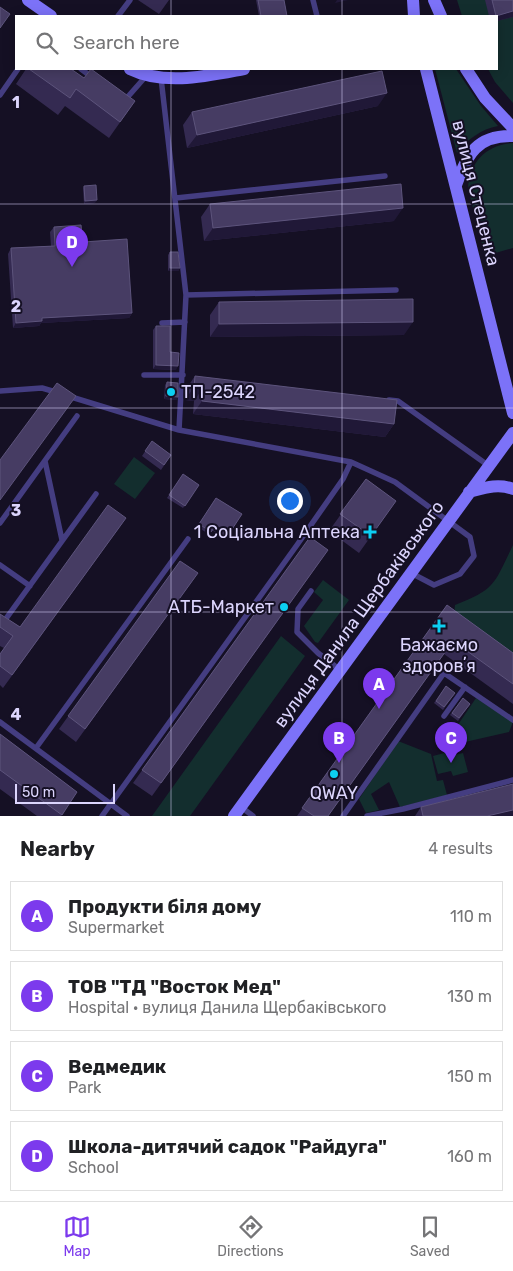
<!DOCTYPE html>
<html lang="en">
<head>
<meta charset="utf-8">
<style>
  :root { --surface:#fff; --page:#f6f6f6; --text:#202124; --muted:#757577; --line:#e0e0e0; --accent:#7c3aed }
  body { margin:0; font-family:Rubik,sans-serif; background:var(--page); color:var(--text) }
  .scale { position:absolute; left:15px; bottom:12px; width:100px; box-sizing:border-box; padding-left:5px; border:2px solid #dcd5fd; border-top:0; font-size:14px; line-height:18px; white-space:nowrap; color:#dcd5fd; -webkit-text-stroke:4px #151024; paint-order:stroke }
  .you { position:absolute; left:289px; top:500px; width:18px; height:18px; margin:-12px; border:4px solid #fff; border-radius:50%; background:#1a73e8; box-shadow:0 0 0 8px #1a73e833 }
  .badge { display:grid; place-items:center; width:32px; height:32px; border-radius:50%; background:var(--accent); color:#fff; font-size:16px; font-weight:700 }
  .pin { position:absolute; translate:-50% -41px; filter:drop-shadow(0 1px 2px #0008) }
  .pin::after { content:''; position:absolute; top:26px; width:18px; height:15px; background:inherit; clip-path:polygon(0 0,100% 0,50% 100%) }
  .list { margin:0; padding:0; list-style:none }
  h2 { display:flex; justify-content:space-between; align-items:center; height:65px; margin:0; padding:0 20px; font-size:21px }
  h2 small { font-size:16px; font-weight:400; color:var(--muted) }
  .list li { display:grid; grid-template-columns:32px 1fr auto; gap:15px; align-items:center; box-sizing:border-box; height:70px; margin:0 10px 10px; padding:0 10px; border:1px solid var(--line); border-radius:0px }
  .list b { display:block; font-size:19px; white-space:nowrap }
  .list p { margin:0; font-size:16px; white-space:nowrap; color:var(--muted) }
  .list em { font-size:16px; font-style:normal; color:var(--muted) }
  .icon { flex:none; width:28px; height:28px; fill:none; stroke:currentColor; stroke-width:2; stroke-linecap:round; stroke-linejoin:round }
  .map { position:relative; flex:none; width:513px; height:816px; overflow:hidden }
  .search { position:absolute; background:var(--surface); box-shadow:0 2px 12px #0003; left:15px; right:15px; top:15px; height:55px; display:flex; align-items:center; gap:12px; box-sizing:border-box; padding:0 18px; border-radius:0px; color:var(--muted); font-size:19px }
  .sheet { height:385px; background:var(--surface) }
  nav { display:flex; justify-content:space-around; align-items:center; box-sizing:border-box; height:70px; border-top:1px solid var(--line); background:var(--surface); font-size:14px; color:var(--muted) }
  nav a { display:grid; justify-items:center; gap:2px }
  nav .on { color:var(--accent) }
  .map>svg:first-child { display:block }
  .green { fill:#132e2e }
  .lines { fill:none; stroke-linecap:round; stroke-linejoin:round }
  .lane { stroke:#443d81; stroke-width:5.5 }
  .secondary { stroke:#7c72f8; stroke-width:12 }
  .wall { fill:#342a51 }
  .shaded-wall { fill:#201837 }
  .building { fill:#463c63; stroke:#5d547c }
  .grid { fill:none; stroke:#dcd5fd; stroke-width:1; stroke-opacity:0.55 }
  .poi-dot { fill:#0ccff2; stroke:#151024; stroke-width:2 }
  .labels { text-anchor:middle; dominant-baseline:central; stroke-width:4; stroke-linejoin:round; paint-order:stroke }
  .street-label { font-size:18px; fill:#dcd5fd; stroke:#151024 }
  .poi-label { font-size:18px; fill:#dcd5fd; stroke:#151024; text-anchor:end }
  .grid-label { font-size:16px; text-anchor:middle; font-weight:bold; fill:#dcd5fd; stroke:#151024; stroke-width:4; stroke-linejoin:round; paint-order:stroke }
</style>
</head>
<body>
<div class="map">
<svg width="513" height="816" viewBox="0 0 513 816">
  <rect width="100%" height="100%" fill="#151024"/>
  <path class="green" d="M457,0H513V103L495,82L488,69H497V16H462Z
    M435,69H456L481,106L498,126C481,129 468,139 457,153Z
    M513,143V248L485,256L468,188C470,162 486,145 513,143Z
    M134,457L155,473L135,499L114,484Z
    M513,545V658L454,615L455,605C496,589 494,584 513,545Z
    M323,580L349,600L318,643L315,642L304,626L323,600L314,592Z
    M281,636L305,656L190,816H152Z
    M476,698L513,722L509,732L443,747Z
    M398,741L431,754L437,781L443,780L447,795L400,807L389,782L371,794L379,810L366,813L359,799Z
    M448,752L450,756L463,753L468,772L453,776L451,771L438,774L433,756Z"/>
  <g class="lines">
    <path class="lane" d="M313,0L317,16
      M118,16L130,0
      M81,69L93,78
      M161,78L186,295L179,430
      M0,95L18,69
      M125,100L147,75
      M176,198L385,176
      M186,295L396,290
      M162,323L185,322
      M144,375H183
      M0,391L42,388L59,393
      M68,396L179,430L351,462L395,482L470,537L474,556L460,574L434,585L411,573
      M389,400L398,401L489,466
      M45,461L62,540
      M0,523L77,416
      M0,565L30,586
      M311,591L298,609L297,632L318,653L340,670
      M0,627L96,494
      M444,716L465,687
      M0,722L127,816
      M36,748L188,539
      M241,807L253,816
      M102,816L297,545L343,479L351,462
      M343,816L444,673L513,720
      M367,816L403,809L513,780"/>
    <path class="secondary" d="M28,0L51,16
      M413,0L414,16
      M434,0L441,16
      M130,69C165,86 207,76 244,69
      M426,69L513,413
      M466,69L485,98L513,128
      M456,185C468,154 476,135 513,136
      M469,492C484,488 498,483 513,489
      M234,816L513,433"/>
  </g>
  <path class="wall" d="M138,0H169L159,14Z
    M256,0H284L287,16H259Z
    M485,0H513V17L497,21V16H489Z
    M26,69H71L84,78L135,101L109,138L65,106L58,115L16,84Z
    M378,106L187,148L183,125L192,112Z
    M84,186L95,203L84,204L83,188Z
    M210,204L394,221L204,241L201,217Z
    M54,227L83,242L132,313L129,318L41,323L39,326L13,328L8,254L11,248L51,246L50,232Z
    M170,252L180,268L178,271H168V255Z
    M219,302L404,335L210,337V315Z
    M156,326L170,352L176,370L153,369V330Z
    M195,376L394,424L385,437L193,414L194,401L185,400L186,389Z
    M167,382L178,397L176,400L164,399L165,385Z
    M152,441L171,455L161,470L142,456Z
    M183,474L199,485L183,508L167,498Z
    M366,479L396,501L359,553L329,531Z
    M216,498L242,514L225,539L212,530L209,534L197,527Z
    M126,518L3,688L0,685V654L4,648L0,646V614L20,627Z
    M310,537L328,550L152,796L133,783Z
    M180,561L198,573L76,742L59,729Z
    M447,605L513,653V704L444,654L328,816H297Z
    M446,686L455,693L443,710L434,703Z
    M463,698L470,704L458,721L450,715Z
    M0,734L77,792L61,816H37L0,789Z
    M421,807L513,816H415Z"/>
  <path class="shaded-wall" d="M337,0H348L335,3Z
    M513,11V17L497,21L496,16Z
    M387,93L378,106L187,148L197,135Z
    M97,200L95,203L84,204L85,201Z
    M403,208L394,221L204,241L213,228Z
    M170,268H180L178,271H168Z
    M132,313L129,318L41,323L39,326L13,328L16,323L42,318Z
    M413,322L404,335L210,337L219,324Z
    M156,365L178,366L176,370L153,369Z
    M194,387L203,388L194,401L185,400Z
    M166,396L178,397L176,400L164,399Z
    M202,401L394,424L385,437L193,414Z
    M513,810V816H487Z"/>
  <path class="building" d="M258,0H284L287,16H261Z
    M492,0H513V11L496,16Z
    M0,7L10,14L0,28Z
    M29,69H71L84,78L91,69L135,101L120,122L76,89L70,98Z
    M382,71L387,93L197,135L192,112Z
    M401,184L403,208L213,228L210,204Z
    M96,185L97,200L85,201L84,186Z
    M81,225L83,242L127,239L132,313L42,318V321L16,323L11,248L55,246L54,227Z
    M170,252H178L180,268H170Z
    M413,299V322L219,324V302Z
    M156,326H170V352L179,353L178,366L156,365Z
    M195,376L397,400L394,424L202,401L203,388L194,387Z
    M167,382L178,383V397L166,396Z
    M57,383L76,396L0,500V460Z
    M152,441L171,455L164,465L145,451Z
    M183,474L199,485L185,506L169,495Z
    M366,479L396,501L371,536L340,514Z
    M216,498L242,514L227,537L214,528L211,532L199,524Z
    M108,505L126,518L12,675L0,666V654L13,636L0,627V614L20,627Z
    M310,537L328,550L161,783L142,770Z
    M180,561L198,573L85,729L68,716Z
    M447,605L513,653V684L453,641L328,816H314L302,808Z
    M446,686L455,693L444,707L436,701Z
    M463,698L470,704L459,718L452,713Z
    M0,734L77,792L62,815L0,770Z
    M513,784V810L487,816H423L421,807Z"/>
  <path class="grid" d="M171,0V16M342,0V16M171,69V816M342,69V816M0,204H513M0,408H513M0,612H513"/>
  <g class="poi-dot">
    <circle cx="171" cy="392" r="5"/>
    <path d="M367.5 524.5h5v5h5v5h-5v5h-5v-5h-5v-5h5z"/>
    <circle cx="284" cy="607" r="5"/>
    <path d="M436.5 618.5h5v5h5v5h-5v5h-5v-5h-5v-5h5z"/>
    <circle cx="334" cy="774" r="5"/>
  </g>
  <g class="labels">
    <g class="street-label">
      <text transform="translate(476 193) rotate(76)">вулиця Стеценка</text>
      <text transform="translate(359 614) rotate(-54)">вулиця Данила Щербаківського</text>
    </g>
    <g class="poi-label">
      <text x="181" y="392" text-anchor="start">ТП-2542</text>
      <text x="360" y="532">1 Соціальна Аптека</text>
      <text x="274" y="607">АТБ-Маркет</text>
      <text x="439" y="645" text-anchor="middle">Бажаємо<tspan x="439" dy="21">здоровʼя</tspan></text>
      <text x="334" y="793" text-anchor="middle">QWAY</text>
    </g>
  </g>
  <g class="grid-label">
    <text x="16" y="108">1</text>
    <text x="16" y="312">2</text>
    <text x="16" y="516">3</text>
    <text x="16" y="720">4</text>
  </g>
</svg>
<div class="scale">50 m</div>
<div class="you"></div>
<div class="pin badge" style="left:379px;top:709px">A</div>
<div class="pin badge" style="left:339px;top:763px">B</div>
<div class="pin badge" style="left:451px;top:763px">C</div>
<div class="pin badge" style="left:72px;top:267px">D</div>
<div class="search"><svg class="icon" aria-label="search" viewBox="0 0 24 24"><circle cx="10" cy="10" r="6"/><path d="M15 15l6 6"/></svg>Search here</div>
</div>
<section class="sheet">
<h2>Nearby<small>4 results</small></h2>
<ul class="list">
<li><span class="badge">A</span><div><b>Продукти біля дому</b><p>Supermarket</p></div><em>110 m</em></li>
<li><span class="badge">B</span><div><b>ТОВ &quot;ТД &quot;Восток Мед&quot;</b><p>Hospital · вулиця Данила Щербаківського</p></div><em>130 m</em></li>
<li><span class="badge">C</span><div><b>Ведмедик</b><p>Park</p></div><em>150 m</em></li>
<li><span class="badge">D</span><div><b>Школа-дитячий садок &quot;Райдуга&quot;</b><p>School</p></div><em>160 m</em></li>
</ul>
</section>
<nav>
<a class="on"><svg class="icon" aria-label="map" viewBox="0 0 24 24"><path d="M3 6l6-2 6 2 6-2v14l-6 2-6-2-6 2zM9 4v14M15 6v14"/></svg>Map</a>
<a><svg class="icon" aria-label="directions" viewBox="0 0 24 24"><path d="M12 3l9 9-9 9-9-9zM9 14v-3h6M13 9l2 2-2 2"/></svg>Directions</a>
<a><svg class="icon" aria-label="saved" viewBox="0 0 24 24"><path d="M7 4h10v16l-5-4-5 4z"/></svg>Saved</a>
</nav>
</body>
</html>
